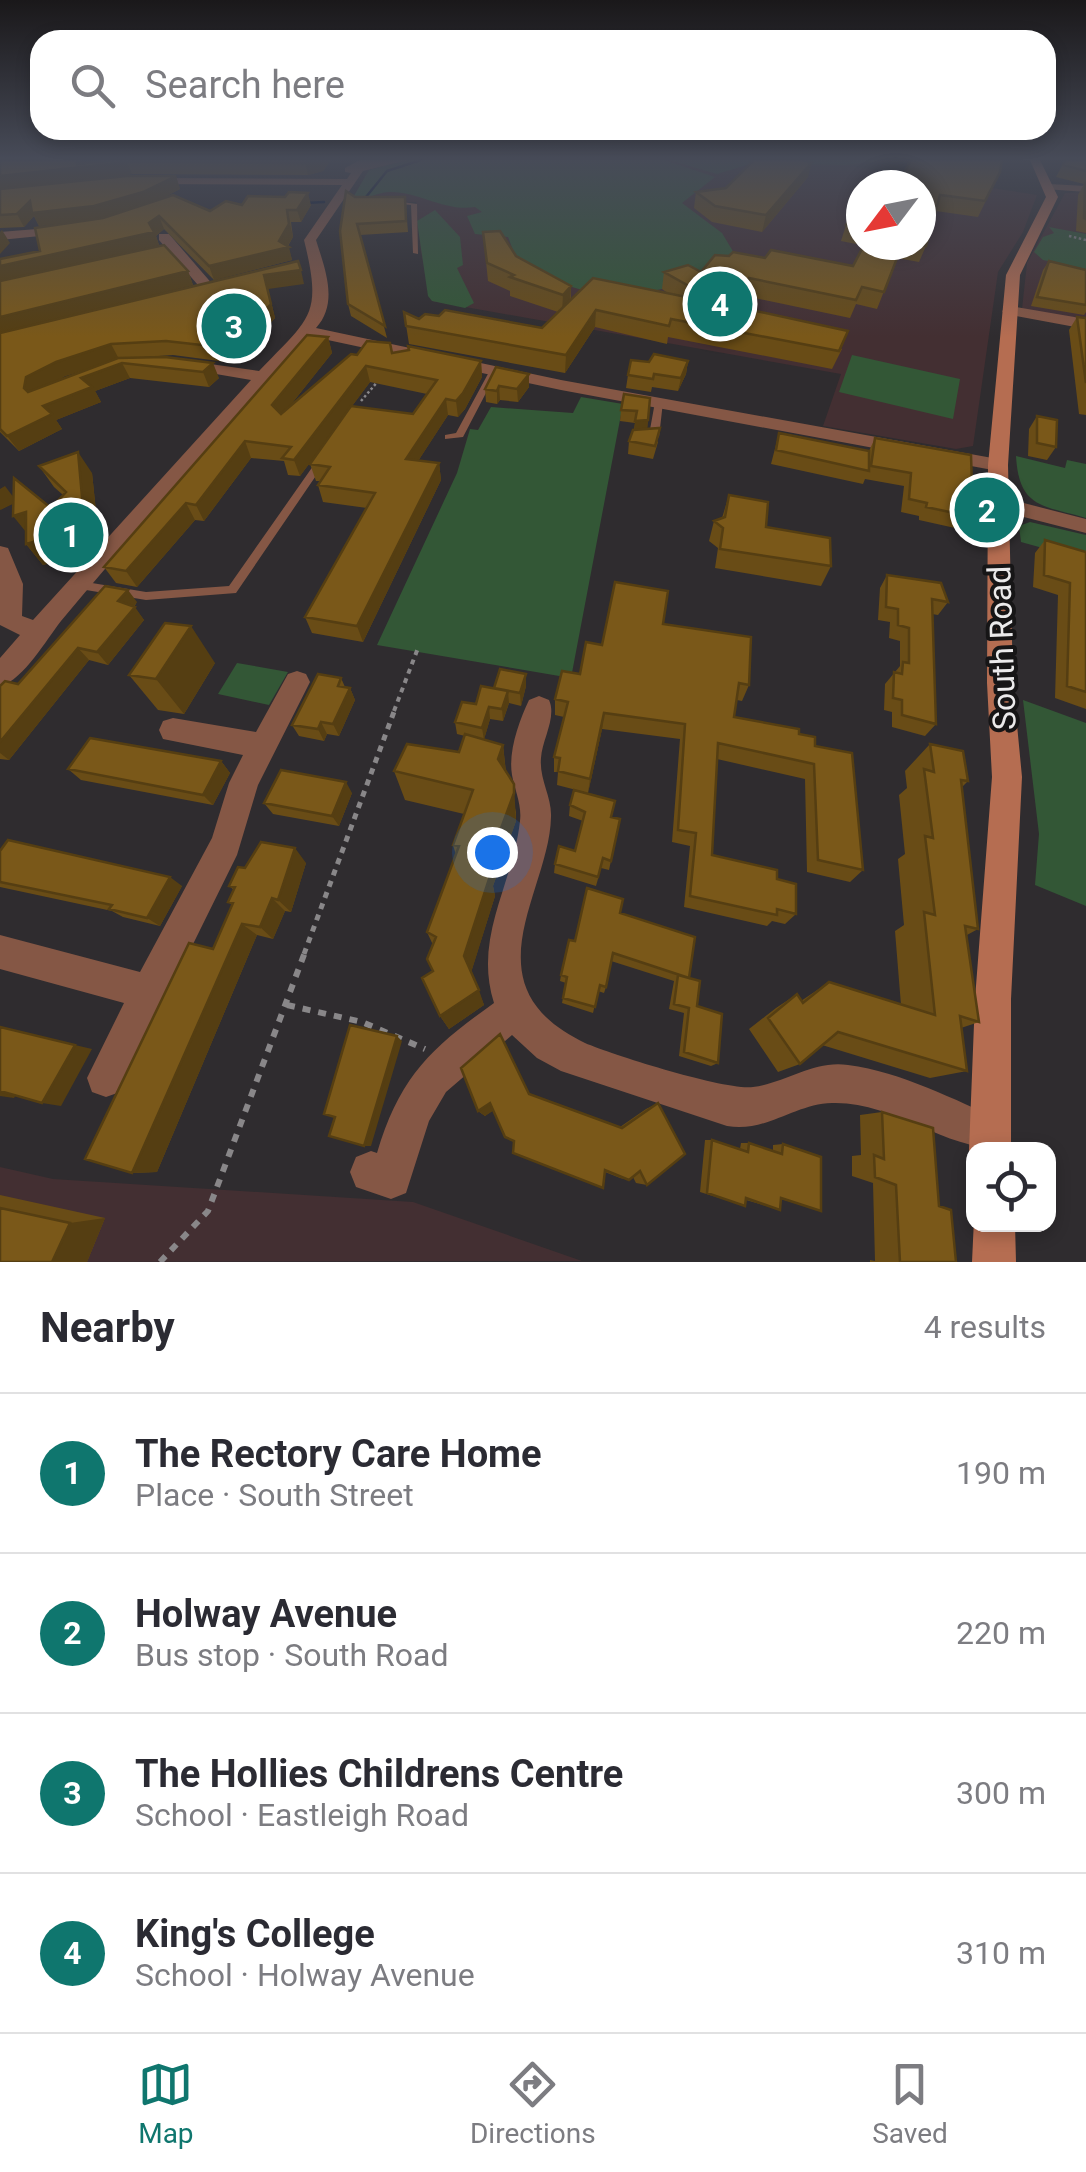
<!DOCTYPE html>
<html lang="en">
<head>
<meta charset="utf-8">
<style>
  :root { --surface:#fff; --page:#f7f7f7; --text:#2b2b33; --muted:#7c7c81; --line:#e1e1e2; --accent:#0f766e }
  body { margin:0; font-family:Roboto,sans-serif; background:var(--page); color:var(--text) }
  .controls { position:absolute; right:30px; bottom:30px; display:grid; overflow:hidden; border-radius:20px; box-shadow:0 5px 15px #0003 }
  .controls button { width:90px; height:90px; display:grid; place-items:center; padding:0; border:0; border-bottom:2px solid var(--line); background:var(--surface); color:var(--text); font:50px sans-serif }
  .compass { position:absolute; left:846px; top:170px; width:90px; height:90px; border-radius:50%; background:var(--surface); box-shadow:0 5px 15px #0003; rotate:238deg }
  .you { position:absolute; left:492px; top:852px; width:35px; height:35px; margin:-25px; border:8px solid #fff; border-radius:50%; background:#1a73e8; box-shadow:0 0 0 15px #1a73e833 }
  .badge { display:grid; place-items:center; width:65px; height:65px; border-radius:50%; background:var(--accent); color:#fff; font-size:32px; font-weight:700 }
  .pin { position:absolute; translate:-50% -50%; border:5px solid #fff; box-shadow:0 2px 10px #0006 }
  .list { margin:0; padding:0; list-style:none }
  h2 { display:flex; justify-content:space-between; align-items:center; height:130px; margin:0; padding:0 40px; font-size:42px }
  h2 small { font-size:32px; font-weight:400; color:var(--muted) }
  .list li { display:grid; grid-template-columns:65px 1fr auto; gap:30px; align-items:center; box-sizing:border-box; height:160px; padding:0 40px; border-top:2px solid var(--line) }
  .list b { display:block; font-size:38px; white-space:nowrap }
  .list p { margin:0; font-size:32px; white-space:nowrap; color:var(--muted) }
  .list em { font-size:32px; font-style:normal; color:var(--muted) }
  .icon { flex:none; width:55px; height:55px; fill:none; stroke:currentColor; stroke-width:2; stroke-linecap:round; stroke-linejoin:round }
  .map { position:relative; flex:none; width:1086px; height:1262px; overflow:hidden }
  .search { position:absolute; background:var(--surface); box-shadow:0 5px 15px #0003; left:30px; right:30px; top:30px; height:110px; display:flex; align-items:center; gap:25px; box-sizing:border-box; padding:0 35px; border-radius:30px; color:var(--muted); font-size:38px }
  .sheet { height:770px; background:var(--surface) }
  nav { display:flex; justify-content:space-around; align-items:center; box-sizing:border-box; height:140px; border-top:2px solid var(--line); background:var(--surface); font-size:28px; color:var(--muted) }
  nav a { display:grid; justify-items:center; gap:5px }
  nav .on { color:var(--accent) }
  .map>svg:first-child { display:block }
  .education { fill:#432f32; fill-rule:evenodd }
  .green { fill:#335736 }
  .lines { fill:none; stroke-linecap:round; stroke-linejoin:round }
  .stream { stroke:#001131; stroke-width:2.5 }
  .path-far3 { stroke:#898789; stroke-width:2.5; stroke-dasharray:2.5 2.5; stroke-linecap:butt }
  .path-far2 { stroke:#898789; stroke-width:4; stroke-dasharray:5 5; stroke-linecap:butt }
  .path-far1 { stroke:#898789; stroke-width:5; stroke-dasharray:6 6; stroke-linecap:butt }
  .path { stroke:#898789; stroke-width:6; stroke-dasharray:8 8; stroke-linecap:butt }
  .service { fill:#855745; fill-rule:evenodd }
  .minor { fill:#855745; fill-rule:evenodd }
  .secondary { fill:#b56d51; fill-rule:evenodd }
  .wall { fill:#694c16; fill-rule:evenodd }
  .shaded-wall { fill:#553e12 }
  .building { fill:#7a5819; stroke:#553e12; stroke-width:2.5 }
  .labels { text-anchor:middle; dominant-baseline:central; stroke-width:8; stroke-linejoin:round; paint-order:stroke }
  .street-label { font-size:32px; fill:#ebeaeb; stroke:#161516 }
</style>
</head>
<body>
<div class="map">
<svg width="1086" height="1262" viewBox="0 0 1086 1262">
  <rect width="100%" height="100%" fill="#2f2c2f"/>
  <path class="education" d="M427,160H881L850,166L1037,195L1023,232L998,272L973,446L956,449L823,426L841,374L432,301L421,252L416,202L351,201L367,174ZM861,185H921V245H861Z
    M1086,192V321L1022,309L1027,263L1065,193Z
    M0,1167L53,1179L413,1202L582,1261L0,1262Z"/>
  <path class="green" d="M407,160H664L715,177L682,203L722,233L734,253C699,290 619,303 572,287C552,280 534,267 516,258L508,237L475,234L467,216L482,212L475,207C444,212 419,191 389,192C377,192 365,201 351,201L369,170Z
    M669,160H881L846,165L753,163L717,174Z
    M435,210L460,237L463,265L457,268L474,303L465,308L432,301L428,296L417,221Z
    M1049,227L1086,234V269L1043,260L1034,252L1043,237L1054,233Z
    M852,355L960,379L953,419L839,392Z
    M581,397L623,404L571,678L377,645L457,473L470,429L478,430L491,407L573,413Z
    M1016,456L1065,468L1067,460L1086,464V518C1042,505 1019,508 1016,456Z
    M1030,522L1086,535V560L1021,542L1019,526Z
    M237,663L288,672L269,705L218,694Z
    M1023,700L1086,723V906L1035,885L1039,834Z"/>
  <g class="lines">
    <path class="stream" d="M358,199L366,197L387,171L421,160
      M305,203L324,202"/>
    <path class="path-far3" d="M1069,236L1086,240
      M361,401L379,380"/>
    <path class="path-far2" d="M394,711L418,648"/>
    <path class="path-far1" d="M304,954L395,709"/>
    <path class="path" d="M287,1005L362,1022L425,1049
      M160,1262L208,1211L305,952"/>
    <path class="service" d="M387,200L417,204L418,254L413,253L411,205L389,203Z
      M493,369L497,372L463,437L445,439V435L456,433L489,372Z
      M659,399L663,402L659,437L651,441H645V437L649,435L655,402Z
      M321,458L326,461L236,593L146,600L80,589L74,585L80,581L146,592L229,586L318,459Z"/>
    <path class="minor" d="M360,160H408L363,171L316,240C325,269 339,303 316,328L561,380L998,459L1008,465L998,471L561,390L309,336C226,430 142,524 61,621C46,640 25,678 0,687V658L20,635L0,625V546L8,548L23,584L22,616L33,620L251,380L175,367V359L259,371C310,317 323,317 304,240L342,185L144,184L138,181L144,178L347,179L351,173L345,172V168Z
      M1049,184L1086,186V192L1045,189Z
      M74,226L70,233L0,240V232Z
      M159,234H169L214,286V292H204L159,240Z
      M1010,306L1086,319V329L1005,314L1002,311Z
      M1000,497L1086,519V533L993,509V499Z
      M297,671L306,674L310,682L258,785L237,855L120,1092L106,1097L92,1092L87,1078L124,1003L0,969V935L140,972L212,838L229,783L243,755L163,739L159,730L163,721L173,718L256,732L288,674Z
      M539,696L549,700C557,717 542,740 541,758C539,779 552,797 551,817C550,878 494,951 537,1007C549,1023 567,1034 585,1043C613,1055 727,1091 753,1087C786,1083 813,1060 848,1065C902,1072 954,1100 1004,1121L1010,1135L1004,1149C944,1150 894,1101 832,1103C794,1104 766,1133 727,1126L561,1071L537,1058L512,1035L446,1092L429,1121L406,1193L391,1199L356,1187L350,1172L356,1157L371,1151L377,1153C400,1076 431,1048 494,1003C473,937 513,885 520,821C522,805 515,791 512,775C508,752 519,721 529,700Z"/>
    <path class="secondary" d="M1030,160H1040L1058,197L1020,275L1008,465L1013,683L1022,777L1011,999V1150H974V1160L969,1150L975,999L992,777L987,683L988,465L1006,275L1046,197Z
      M974,1219V1224H1015L1016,1262H972Z"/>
  </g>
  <path class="wall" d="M0,160H81L82,163L116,160H331L323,171L308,175L132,174L43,184L176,176L180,189L159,200L210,211L242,205H311L301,222H291L293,237L288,246L292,260L214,280L164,229L156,236L159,245L23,276L188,271L193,285L65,317L304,284L268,289L275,318L234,363L173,355L144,357H165L219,378L209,387L130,378L95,391L101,402L56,420L62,429L19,451L0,432V259L40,251L100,218L39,226L34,216L24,227L0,228ZM95,367L55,382L65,376Z
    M1065,160H1086V233L1076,231L1078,195L1084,184L1056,177Z
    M1000,172L978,217L936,211L926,246L919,262L897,258L877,309L856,304L850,318L745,296L742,308L842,349L832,369L668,337L667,344L595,327L565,373L409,344L404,312L419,319L439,316L542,328L558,312L510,296V291L488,281L483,232L516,256L571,286V300L669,294L662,289L664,272H701L765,258L853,266L863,245H921V185Z
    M808,177L762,232L712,222L694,208L696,192Z
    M355,197H405L408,232L360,235L387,338L351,316L348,304Z
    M861,200V245L841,241L846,225Z
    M1049,261L1086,270V312L1084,315L1031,306L1043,270Z
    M1077,317L1086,318V415L1079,414L1069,330Z
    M328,337L332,353L289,407L357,355L392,353L481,361L482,377L465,409L458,417L448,415L418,461L439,463L441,480L363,642L312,633L305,617L367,508L323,502L318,485L320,481H316L310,464L335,429L300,476L288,475L284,461L251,458L204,521L195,520L137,587L116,583L104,567ZM370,382L427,394L413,414L352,406Z
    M688,361L686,374L678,391L652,387L651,392L626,388L628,375L649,362Z
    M529,374V387L518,402L500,400L497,404L486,402L485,389Z
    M650,398L647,429L658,442L653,459L628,454L629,441L634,430L635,423L620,421L621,410Z
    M1037,416L1056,447L1047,460L1028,456L1029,429Z
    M779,433L869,451L875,438L973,517L964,530L919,520V516L901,512L904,486L865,479L863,484L771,464Z
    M39,466L92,473L99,540L82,545V554L43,565L26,544V531L13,503L0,510L14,497L51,508L63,495L54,487Z
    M729,495L766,527L831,566L821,586L715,568L718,548L709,541L714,521L722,518Z
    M1045,540L1086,552V709L1055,698L1058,595L1033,587L1035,553Z
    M887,575L948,602L938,615L932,614L936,724L925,736L892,727V712L884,710L885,684L900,666V641L889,638L890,622L878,620L880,588Z
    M137,602L134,607L144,620L108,665L89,660L9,760L0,759V686L18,684Z
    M663,624L749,685L742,701L737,700L734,717L799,734L815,746L863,870L850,882L807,872L805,779L717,759L712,855L777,879L796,914L785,924L772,921L767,926L684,907L690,846L672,842L680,739L602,729L588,793L557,785L558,772H554V757L564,717L555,715V699L580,674L602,645Z
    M215,663L184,714L158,710L129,675Z
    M526,674V686L521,706L509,703L503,721L490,719L484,739L503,745L506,772L516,812V821L493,886L495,896L471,972L484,1005L449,1029L440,1016L433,971V945L427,932L456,855L453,845L464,814L405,800L394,771L459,752L465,736L457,734L455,722L494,689Z
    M341,678L345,687L350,688L355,700L339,736L327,734L324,741L299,736L292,725Z
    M930,744L968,781L962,787L978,929L967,935L979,1022L961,1028L967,1071L930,1078L822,1045L800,1064L778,1072L749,1029L776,1008L797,994L801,1001L829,982L901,1005L895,931L904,925L898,859L905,854L899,795L907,788L905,771Z
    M221,761L230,773L213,805L81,780L68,769Z
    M352,793L339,826L273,814L264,803Z
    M570,805L620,819L609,870L601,868L596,886L554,873L555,864L575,851L583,821L569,816Z
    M0,851L182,886L160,926L123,917L112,911L0,887Z
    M306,863L291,912L285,911L273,939L257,935L157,1172L132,1173L213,949L232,905L228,902L234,890L229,886L245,868Z
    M620,913L689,978L697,1006L718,1063L711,1066L679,1056L684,1013L669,1009L674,981L611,961L606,987L604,993L598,991L593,1013L562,1003L566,983L560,981L561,975L575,941Z
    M529,1094L620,1127L646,1109L658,1103L647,1185L636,1183L633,1177L629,1180L620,1178L605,1172L514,1142L505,1137L493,1110L485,1116L478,1111Z
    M882,1112L939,1206L956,1262H870V1260L875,1261L873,1183L852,1176V1156L861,1155L860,1115Z
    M705,1140H712L740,1149L741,1143H749L773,1151V1145L783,1144L821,1211L781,1199L780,1210L746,1200L745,1206L700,1192Z
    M0,1195L105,1218L87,1262H0Z"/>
  <path class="shaded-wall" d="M77,160H81L82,167L127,162L132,174L0,189V176Z
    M316,160H331L323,171L308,175L305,163Z
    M812,162L808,177L762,232L766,215Z
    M176,176L180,189L149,205L100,218L39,226L34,216L24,227L17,214L30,201Z
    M308,193L311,205L301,222L297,210Z
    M287,210L293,237L287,247H289L292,260L214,280L209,266L279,241Z
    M159,216L164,229L156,236L159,245L0,281V266L149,223Z
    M2,230L10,243L0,254V232Z
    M301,270L304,284L268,289L275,318L234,363L228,348L264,275Z
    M188,271L193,285L0,334V317Z
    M571,286L570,305L562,313L563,295Z
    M596,310L595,327L565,373L566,355Z
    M328,337L332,353L278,421L272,405Z
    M111,344L119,359L65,376L36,392L34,403L24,388L26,377L56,362Z
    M481,361L482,377L465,409L458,417L456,401Z
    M688,361L686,374L678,391L681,378Z
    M122,363L130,378L95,391L101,402L56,420L62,429L19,451L7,436L43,406L81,378Z
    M213,363L219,378L209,387L203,372Z
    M366,366L370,382L300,476L294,460Z
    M529,374V387L518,402L517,389Z
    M499,386L500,400L497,404V391Z
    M446,399L448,415L409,475L406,459Z
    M648,420L647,432L634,433L635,421Z
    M245,441L251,458L204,521L196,505Z
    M78,452L92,473L99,540L82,545V554L43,565L26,544L66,524Z
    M439,463L441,480L363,642L357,626Z
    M5,486L17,502L0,510V489Z
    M186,503L195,520L137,587L126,571Z
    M26,512L30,537L13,516Z
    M128,590L137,602L128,614L118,601Z
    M135,607L144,620L108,665L97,652Z
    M191,626L215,663L184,714L156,679Z
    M78,648L89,660L9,760L0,753V742Z
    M526,674V686L521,706L520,693Z
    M350,688L355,700L339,736L333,724Z
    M508,691L509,703L503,721L502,709Z
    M489,707L490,719L484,740L482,728Z
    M604,713L602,729L588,793L590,779Z
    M321,722L327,734L324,741L318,729Z
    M503,745L506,774L498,759Z
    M221,761L230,773L213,805L203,795Z
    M346,782L352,793L339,826L332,816Z
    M514,784L516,821L493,886L495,896L471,973L464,956L485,872Z
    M295,848L306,863L291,912L278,900Z
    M170,877L182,886L160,926L147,918Z
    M272,898L285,911L273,939L260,927Z
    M242,924L257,935L157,1172L132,1173Z
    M479,990L484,1005L449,1029L440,1016Z
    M397,1036L402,1041L371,1146H364Z
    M75,1045L92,1049L61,1106L42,1103Z
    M0,1090L17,1093L14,1098L0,1096Z
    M490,1103L496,1109L485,1116L478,1111Z
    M105,1218L87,1262H52L70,1223Z"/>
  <path class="building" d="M0,160H77V164L116,160H316L305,163L127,162L0,176Z
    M754,160H801L812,162L766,215L715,206L696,192L726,188Z
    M911,160H1002L1000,172L985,201L940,195L926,246L921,245V185H897Z
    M1065,160H1086V171L1063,165Z
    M127,176H176L143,192L94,206L32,213L30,201L17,214L0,215V189Z
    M1085,183H1086V219L1084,218Z
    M346,191L355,197H405L406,221L357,224L385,326L348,304L340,231Z
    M289,192L308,193L297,210H287L289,224L279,241L289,247L209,266L159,216L149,223L154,232L0,266V259L40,251L35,228L103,218L173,195L210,211L226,201L242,205L248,196L285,197Z
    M861,200V227L846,225Z
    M500,231L516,256L571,286L563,295L510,277L514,275L487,263L483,232Z
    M164,245L188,271L0,317V281Z
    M864,245H902L884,292L862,287L856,300L749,278L742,308L848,331L839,351L671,319L669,326L596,310L566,355L406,326L404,312L419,319L425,314L439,316L445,310L542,328L593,278L721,304L664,272L688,265L701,272L715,255L729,256L733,252L765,258L771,250L853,266Z
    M298,261L301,270L264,275L271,304L228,348L166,341L111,344L56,362L26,377L24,388L28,392L118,358L165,357L213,363L203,372L122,363L81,378L92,387L43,406L52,414L7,436L0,429V333Z
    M1049,261L1086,270V305L1037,297Z
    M1077,317L1086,318V383Z
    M307,335L328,337L272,405L281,414L351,354L357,355L367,341L390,343L392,353L409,350L408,346L481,361L463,393L456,401L446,399L406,459L439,463L357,626L305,617L375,493L318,485L330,467L310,464L351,406L413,414L437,380L366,366L294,460L282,458L291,447L245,441L196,505L186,503L126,571L104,567Z
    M654,354L688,361L681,378L654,374L653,379L628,375L631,360L649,362Z
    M496,367L529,374L517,389L499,386L497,391L485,389Z
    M624,394L650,398L648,420L635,421L637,411L621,410Z
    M1037,416L1057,420L1056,447L1037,443Z
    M660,428L655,446L629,441L633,430Z
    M779,433L869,451V471L776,450Z
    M875,438L971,455L973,517L926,507L927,503L909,499L911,473L871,466Z
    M78,452L84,519L66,524V533L26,544V512L13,516L14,478L51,508L66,492L39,466Z
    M729,495L768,502L766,527L830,538L831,566L720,549L723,528L714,521L725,517Z
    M1045,540L1086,552V692L1067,686L1070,583L1044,575Z
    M887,575L941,583L948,602L932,599L936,724L902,715V700L893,698L894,672L902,674L903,662L909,663V628L898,625V609L886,607Z
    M615,582L668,591L663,624L751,637L749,685L739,683L734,717L799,729V734L815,737V746L852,753L863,870L818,860L814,764L718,743L712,855L777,870V879L796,884V914L777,909V915L690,896L696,833L678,830L685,724L604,713L590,779L558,771L560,758L554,757L568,702L555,699L562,671L580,674L586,642L602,645Z
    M105,586L128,590L118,601L135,607L97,652L78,648L0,742V686L5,681L18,684Z
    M165,623L191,626L156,679L129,675Z
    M500,669L526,674L520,693L494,688Z
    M318,674L341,678L338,686L350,688L333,724L321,722L318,729L292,725Z
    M481,686L508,691L502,709L489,707L482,728L455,722L462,702L476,704Z
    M465,734L503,745L498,759L514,784V793L485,872L491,873L464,956L479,990L440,1016L422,978L433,971L427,959L436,937L427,932L459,846L453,845L473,790L394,771L407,744L459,752Z
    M90,738L221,761L203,795L68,769Z
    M930,744L963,751L968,781L961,780L978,929L965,926L979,1022L960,1016L967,1071L838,1032L800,1064L768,1018L797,994L803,1003L829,982L935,1015L924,912L935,915L925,836L933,838L924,769L934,772Z
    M281,770L346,782L332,816L264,803Z
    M574,790L615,801L611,817L620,819L611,861L603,858L598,877L555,864L559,846L575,851L585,812L570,805Z
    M8,840L170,877L147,918L109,909L112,905L0,882V851Z
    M261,842L295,848L278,900L272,898L260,927L242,924L132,1173L85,1159L189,943L213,949L233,903L228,902L235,887L229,886L238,867L245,868Z
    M587,888L623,899L620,913L695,937L689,978L613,953L606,987L600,985L595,1007L563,998L567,977L561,975L569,940L575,941Z
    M678,975L700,981L697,1006L722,1014L718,1063L684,1052L689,1008L674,1004Z
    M350,1025L397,1036L364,1146L329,1136L335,1117L324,1114Z
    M0,1027L75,1045L42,1103L0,1091Z
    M500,1034L529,1094L622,1128L658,1103L685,1154L647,1185L640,1171L629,1180L605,1170L603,1188L513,1153L514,1141L505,1137L490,1103L478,1111L461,1068Z
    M882,1112L933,1128L939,1206L951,1210L956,1262H900L896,1185L875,1177L874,1155L884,1159Z
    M712,1140L748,1152L749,1143L782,1154L783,1144L821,1157V1211L781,1198L780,1210L746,1198L745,1206L707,1193Z
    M0,1208L70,1223L52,1262H0Z"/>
  <linearGradient id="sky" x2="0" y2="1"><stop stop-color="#1a181a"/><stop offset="0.47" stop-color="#474b58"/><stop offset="1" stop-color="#474b58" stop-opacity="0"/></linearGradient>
  <rect width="1086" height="337" fill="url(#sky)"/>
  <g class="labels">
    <g class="street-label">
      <text transform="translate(1002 648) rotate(-92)">South Road</text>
    </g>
  </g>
</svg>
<div class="controls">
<button><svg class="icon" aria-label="locate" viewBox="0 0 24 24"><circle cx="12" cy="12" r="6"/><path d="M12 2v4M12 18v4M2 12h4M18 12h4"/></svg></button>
</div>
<svg class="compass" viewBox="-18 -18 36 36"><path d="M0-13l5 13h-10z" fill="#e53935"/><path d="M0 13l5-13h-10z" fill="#7c7c81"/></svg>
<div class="you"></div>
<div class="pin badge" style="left:71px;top:535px">1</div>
<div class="pin badge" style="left:987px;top:510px">2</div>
<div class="pin badge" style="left:234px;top:326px">3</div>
<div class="pin badge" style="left:720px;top:304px">4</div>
<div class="search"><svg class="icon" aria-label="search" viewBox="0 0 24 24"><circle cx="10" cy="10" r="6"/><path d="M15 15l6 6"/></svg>Search here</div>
</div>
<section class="sheet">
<h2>Nearby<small>4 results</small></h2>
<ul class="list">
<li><span class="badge">1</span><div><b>The Rectory Care Home</b><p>Place · South Street</p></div><em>190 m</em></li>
<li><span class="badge">2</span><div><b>Holway Avenue</b><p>Bus stop · South Road</p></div><em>220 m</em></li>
<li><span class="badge">3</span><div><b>The Hollies Childrens Centre</b><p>School · Eastleigh Road</p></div><em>300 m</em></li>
<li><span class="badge">4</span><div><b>King's College</b><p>School · Holway Avenue</p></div><em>310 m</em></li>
</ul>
</section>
<nav>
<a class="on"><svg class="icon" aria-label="map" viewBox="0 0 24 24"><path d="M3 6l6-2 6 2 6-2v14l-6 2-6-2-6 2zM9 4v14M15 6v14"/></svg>Map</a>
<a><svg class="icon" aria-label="directions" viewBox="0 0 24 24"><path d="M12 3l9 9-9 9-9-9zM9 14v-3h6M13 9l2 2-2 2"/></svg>Directions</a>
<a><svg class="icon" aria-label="saved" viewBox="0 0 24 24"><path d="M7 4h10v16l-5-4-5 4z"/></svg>Saved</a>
</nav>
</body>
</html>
